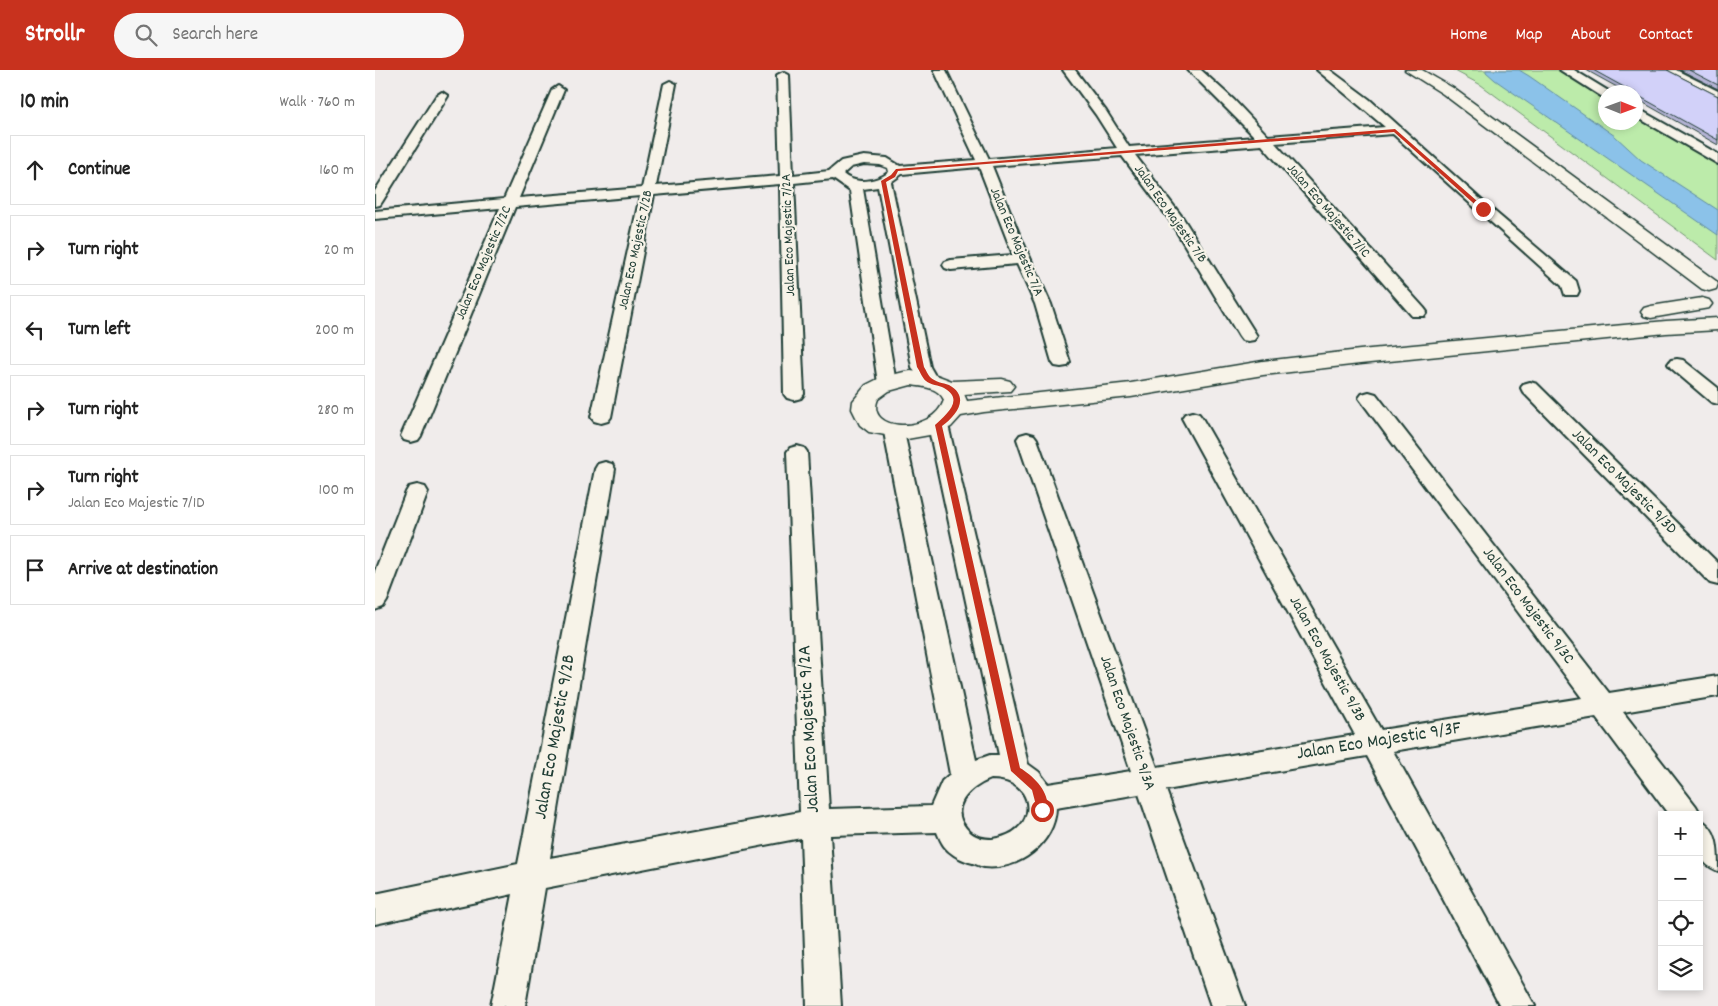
<!DOCTYPE html>
<html lang="en">
<head>
<meta charset="utf-8">
<style>
  :root { --surface:#fff; --page:#f6f6f6; --text:#222; --muted:#767676; --line:#e0e0e0; --accent:#c8321e }
  body { margin:0; font-family:Dekko,sans-serif; background:var(--page); color:var(--text) }
  .controls { position:absolute; right:15px; bottom:15px; display:grid; overflow:hidden; border-radius:0px; box-shadow:0 2px 8px #0003 }
  .controls button { width:45px; height:45px; display:grid; place-items:center; padding:0; border:0; border-bottom:1px solid var(--line); background:var(--surface); color:var(--text); font:25px sans-serif }
  .compass { position:absolute; left:1223px; top:15px; width:45px; height:45px; border-radius:50%; background:var(--surface); box-shadow:0 2px 8px #0003; rotate:91deg }
  .stop { position:absolute; width:15px; height:15px; margin:-11px; border:4px solid #c8321e; border-radius:50%; background:#fff }
  .stop.end { background:#c8321e; border-color:#fff; box-shadow:0 1px 5px #0008 }
  .list { margin:0; padding:0; list-style:none }
  h2 { display:flex; justify-content:space-between; align-items:center; height:65px; margin:0; padding:0 20px; font-size:21px }
  h2 small { font-size:16px; font-weight:400; color:var(--muted) }
  .list li { display:grid; grid-template-columns:32px 1fr auto; gap:15px; align-items:center; box-sizing:border-box; height:70px; margin:0 10px 10px; padding:0 10px; border:1px solid var(--line); border-radius:0px }
  .list b { display:block; font-size:19px; white-space:nowrap }
  .list p { margin:0; font-size:16px; white-space:nowrap; color:var(--muted) }
  .list em { font-size:16px; font-style:normal; color:var(--muted) }
  .icon { flex:none; width:28px; height:28px; fill:none; stroke:currentColor; stroke-width:2; stroke-linecap:round; stroke-linejoin:round }
  .map { position:relative; flex:none; width:1343px; height:936px; overflow:hidden }
  header { display:flex; align-items:center; gap:30px; box-sizing:border-box; height:70px; padding:0 25px; background:var(--accent); color:#fff }
  header strong { font-size:24px }
  nav { display:flex; gap:28px; margin-inline-start:auto; font-size:18px }
  .search { width:350px; height:45px; background:var(--page); display:flex; align-items:center; gap:12px; box-sizing:border-box; padding:0 18px; border-radius:28px; color:var(--muted); font-size:19px }
  main { display:flex }
  aside { flex:1; background:var(--surface) }
  .map>svg:first-child { display:block }
  .green { fill:#bcebaa; stroke:#6e946f }
  .water { fill:#8bc2e9; stroke:#608da1 }
  .lines { fill:none; stroke-linecap:round; stroke-linejoin:round }
  .street-casing { stroke:#1f3d34; stroke-width:4 }
  .secondary-casing { stroke:#1f3d34; stroke-width:3 }
  .street { fill:#f7f3e8; fill-rule:evenodd }
  .secondary { fill:#f7f3e8; fill-rule:evenodd }
  .wall { fill:#b5b4d6; stroke:#1f3d34 }
  .building { fill:#d2d1f9; stroke:#1f3d34 }
  .route { fill:#c8321e }
  .labels { text-anchor:middle; dominant-baseline:central; stroke-width:4.5; stroke-linejoin:round; paint-order:stroke }
  .far-street-label { font-size:14px; fill:#1f3d34; stroke:#f7f3e8 }
  .street-label { font-size:16px; fill:#1f3d34; stroke:#f7f3e8 }
  .near-street-label { font-size:19px; fill:#1f3d34; stroke:#f7f3e8 }
</style>
</head>
<body>
<header>
<strong>Strollr</strong>
<div class="search"><svg class="icon" aria-label="search" viewBox="0 0 24 24"><circle cx="10" cy="10" r="6"/><path d="M15 15l6 6"/></svg>Search here</div>
<nav><a>Home</a><a>Map</a><a>About</a><a>Contact</a></nav>
</header>
<main>
<aside>
<h2>10 min<small>Walk · 760 m</small></h2>
<ul class="list">
<li><svg class="icon" aria-label="ahead" viewBox="0 0 24 24"><path d="M12 20V5M6 11l6-6 6 6"/></svg><div><b>Continue</b></div><em>160 m</em></li>
<li><svg class="icon" aria-label="right" viewBox="0 0 24 24"><path d="M7 20v-9h11M14 6l5 5-5 5"/></svg><div><b>Turn right</b></div><em>20 m</em></li>
<li><svg class="icon" aria-label="left" viewBox="0 0 24 24"><path d="M17 20v-9H6M10 6l-5 5 5 5"/></svg><div><b>Turn left</b></div><em>200 m</em></li>
<li><svg class="icon" aria-label="right" viewBox="0 0 24 24"><path d="M7 20v-9h11M14 6l5 5-5 5"/></svg><div><b>Turn right</b></div><em>280 m</em></li>
<li><svg class="icon" aria-label="right" viewBox="0 0 24 24"><path d="M7 20v-9h11M14 6l5 5-5 5"/></svg><div><b>Turn right</b><p>Jalan Eco Majestic 7/1D</p></div><em>100 m</em></li>
<li><svg class="icon" aria-label="arrive" viewBox="0 0 24 24"><path d="M6 21V4h12l-3 4 3 4H6"/></svg><div><b>Arrive at destination</b></div></li>
</ul>
</aside>
<div class="map">
<svg width="1343" height="936" viewBox="0 0 1343 936">
  <rect width="100%" height="100%" fill="#f0eceb"/>
  <filter id="ink" filterUnits="userSpaceOnUse"><feTurbulence type="fractalNoise" baseFrequency=".02" numOctaves="2"/><feDisplacementMap in="SourceGraphic" scale="10" xChannelSelector="R" yChannelSelector="G"/><feConvolveMatrix kernelMatrix="1 2 1 2 8 2 1 2 1" color-interpolation-filters="sRGB"/></filter>
  <g filter="url(#ink)">
    <path class="green" d="M1078,0H1186L1230,27V52H1260L1261,45L1343,94V190L1106,15Z"/>
    <path class="water" d="M1111,0H1144L1154,6L1240,66L1266,90L1343,140V165L1120,10L1111,2Z"/>
    <g class="lines">
      <g class="street-casing">
        <path id="street" d="M559,0H571L614,89L742,78L721,45L688,0H700L731,41L754,77L880,67L813,0H826L859,30L893,66L1010,57L942,0H955L994,29L1113,136L1201,211L1204,221L1202,225H1190L1187,216L1018,64L900,73L1049,238L1052,242L1049,246H1037L887,75L760,85L808,148L882,266L879,270L873,271L867,270L864,266L794,149L747,86L617,96L643,161L676,234L695,292L692,296L686,297L680,296L677,292L660,234L642,194L576,200L570,198L568,195L570,192L576,190L638,185L604,97L527,104L516,112L555,297L562,309L560,313L553,315L546,313L537,297L503,117L488,119L521,313L519,317L512,319L505,317L503,313L475,121L458,109L419,113L429,324L426,328L419,330L412,328L409,324L405,114L279,125L236,347L233,351L226,353L219,351L216,347L265,126L140,137L46,366L43,370L36,372L29,370L26,366L125,138L0,149V141L129,129L177,20L183,16L189,20L144,128L267,118L289,14L295,11L301,14L281,116L405,106L402,5L408,2L414,5L418,105L454,101L466,91L489,86L512,88L525,96L601,90ZM489,94L505,95L513,98L514,102C502,112 480,115 468,104L476,97Z
          M1185,0H1199L1235,22H1230V27L1226,26Z
          M1286,0H1301L1343,21V30Z
          M67,22L73,26L7,132L5,135L0,136V121L61,26Z
          M1260,37L1343,84V94L1260,46Z
          M1302,289L1308,290L1343,318V334L1336,332L1296,298L1293,294L1296,290Z
          M1155,312L1162,314L1343,493V515L1335,513L1148,322L1146,318L1148,314Z
          M994,322L1001,324L1234,623L1343,606V626L1248,642L1321,736L1326,745L1324,748V745H1294L1221,647L1018,681L1160,936H1125L992,686L791,720L870,936H836L764,724L681,738C680,773 644,801 609,797C604,796 599,793 594,792C585,789 575,784 569,776C566,772 564,767 562,762L455,765L466,936H432L426,768L170,818L150,936H116L138,824L0,854V824L143,794L220,399L223,394L230,392L237,394L240,399L175,788L425,742L412,382L415,378L422,376L429,378L432,382L454,739L556,736L567,711L575,704L509,362L512,358L519,356L526,358L529,362L601,690L615,685H624L553,355L556,351L563,349L570,351L573,355L653,694L664,702L673,714L756,701L642,369L645,365L652,363L659,365L662,369L782,697L980,665L807,348L810,344L817,342L824,344L827,348L1006,660L1207,628L984,328L987,324ZM616,709C664,709 665,764 617,769C609,769 603,768 596,763C570,740 593,718 616,709Z
          M42,415L50,417L53,422L12,531L8,537L0,540V501L31,422L34,417Z
          M1324,749C1343,758 1343,778 1343,801C1318,791 1324,772 1324,749Z"/>
      </g>
      <g class="secondary-casing">
        <path id="secondary" d="M1030,0H1047L1078,18L1341,211L1343,214L1341,219L1334,221L1327,219L1068,24Z
          M1327,228L1334,230L1337,234L1334,238L1276,248L1269,246L1266,242L1269,238L1276,236Z
          M1343,248V260L1291,263L985,294L888,305L756,327L609,342L586,346L576,357L560,364L532,369L494,362L485,355L477,339L478,331L491,315L505,308L529,302L536,301L561,305L577,311L627,309L635,311L639,316L635,321L589,324L592,331L756,313L888,291L985,280L1291,251ZM536,315C549,317 563,317 569,330C558,365 489,362 503,329L514,321Z"/>
      </g>
      <use href="#street" class="street"/>
      <use href="#secondary" class="secondary"/>
    </g>
    <path class="wall" d="M1211,0H1292L1343,26V75L1260,28V22H1251Z
      M1305,0H1343V19Z"/>
    <path class="building" d="M1218,0H1292L1343,26V70L1260,24V22H1258Z
      M1314,0H1343V15Z"/>
  </g>
  <path class="route" d="M1020,59L1110,138V140H1106L1019,62L523,101L520,107L511,112L549,297C551,300 553,305 555,307C560,312 568,313 574,315C596,327 581,346 567,356L645,698C659,706 678,725 671,743H663L657,720L636,701L560,355C569,346 591,330 569,318C564,315 555,315 551,311C547,308 545,301 542,297L506,111L516,105L521,99Z"/>
  <g class="labels">
    <g class="far-street-label">
      <text transform="translate(953 141) rotate(49)">Jalan Eco Majestic 7/1C</text>
      <text transform="translate(795 144) rotate(55)">Jalan Eco Majestic 7/B</text>
      <text transform="translate(414 165) rotate(-92)">Jalan Eco Majestic 7/2A</text>
      <text transform="translate(641 172) rotate(67)">Jalan Eco Majestic 7/A</text>
      <text transform="translate(261 180) rotate(-78)">Jalan Eco Majestic 7/2B</text>
      <text transform="translate(109 193) rotate(-67)">Jalan Eco Majestic 7/2C</text>
    </g>
    <g class="street-label">
      <text transform="translate(1249 412) rotate(45)">Jalan Eco Majestic 9/3D</text>
      <text transform="translate(1153 536) rotate(53)">Jalan Eco Majestic 9/3C</text>
      <text transform="translate(952 589) rotate(61)">Jalan Eco Majestic 9/3B</text>
      <text transform="translate(752 653) rotate(71)">Jalan Eco Majestic 9/3A</text>
    </g>
    <g class="near-street-label">
      <text transform="translate(435 659) rotate(-93)">Jalan Eco Majestic 9/2A</text>
      <text transform="translate(181 667) rotate(-80)">Jalan Eco Majestic 9/2B</text>
      <text transform="translate(1004 672) rotate(-9)">Jalan Eco Majestic 9/3F</text>
    </g>
  </g>
</svg>
<div class="controls">
<button>+</button>
<button>−</button>
<button><svg class="icon" aria-label="locate" viewBox="0 0 24 24"><circle cx="12" cy="12" r="6"/><path d="M12 2v4M12 18v4M2 12h4M18 12h4"/></svg></button>
<button><svg class="icon" aria-label="layers" viewBox="0 0 24 24"><path d="M12 4l9 5-9 5-9-5zM3 14l9 5 9-5"/></svg></button>
</div>
<svg class="compass" viewBox="-18 -18 36 36"><path d="M0-13l5 13h-10z" fill="#e53935"/><path d="M0 13l5-13h-10z" fill="#767676"/></svg>
<div class="stop" style="left:667px;top:740px"></div>
<div class="stop end" style="left:1108px;top:139px"></div>
</div>
</main>
</body>
</html>
